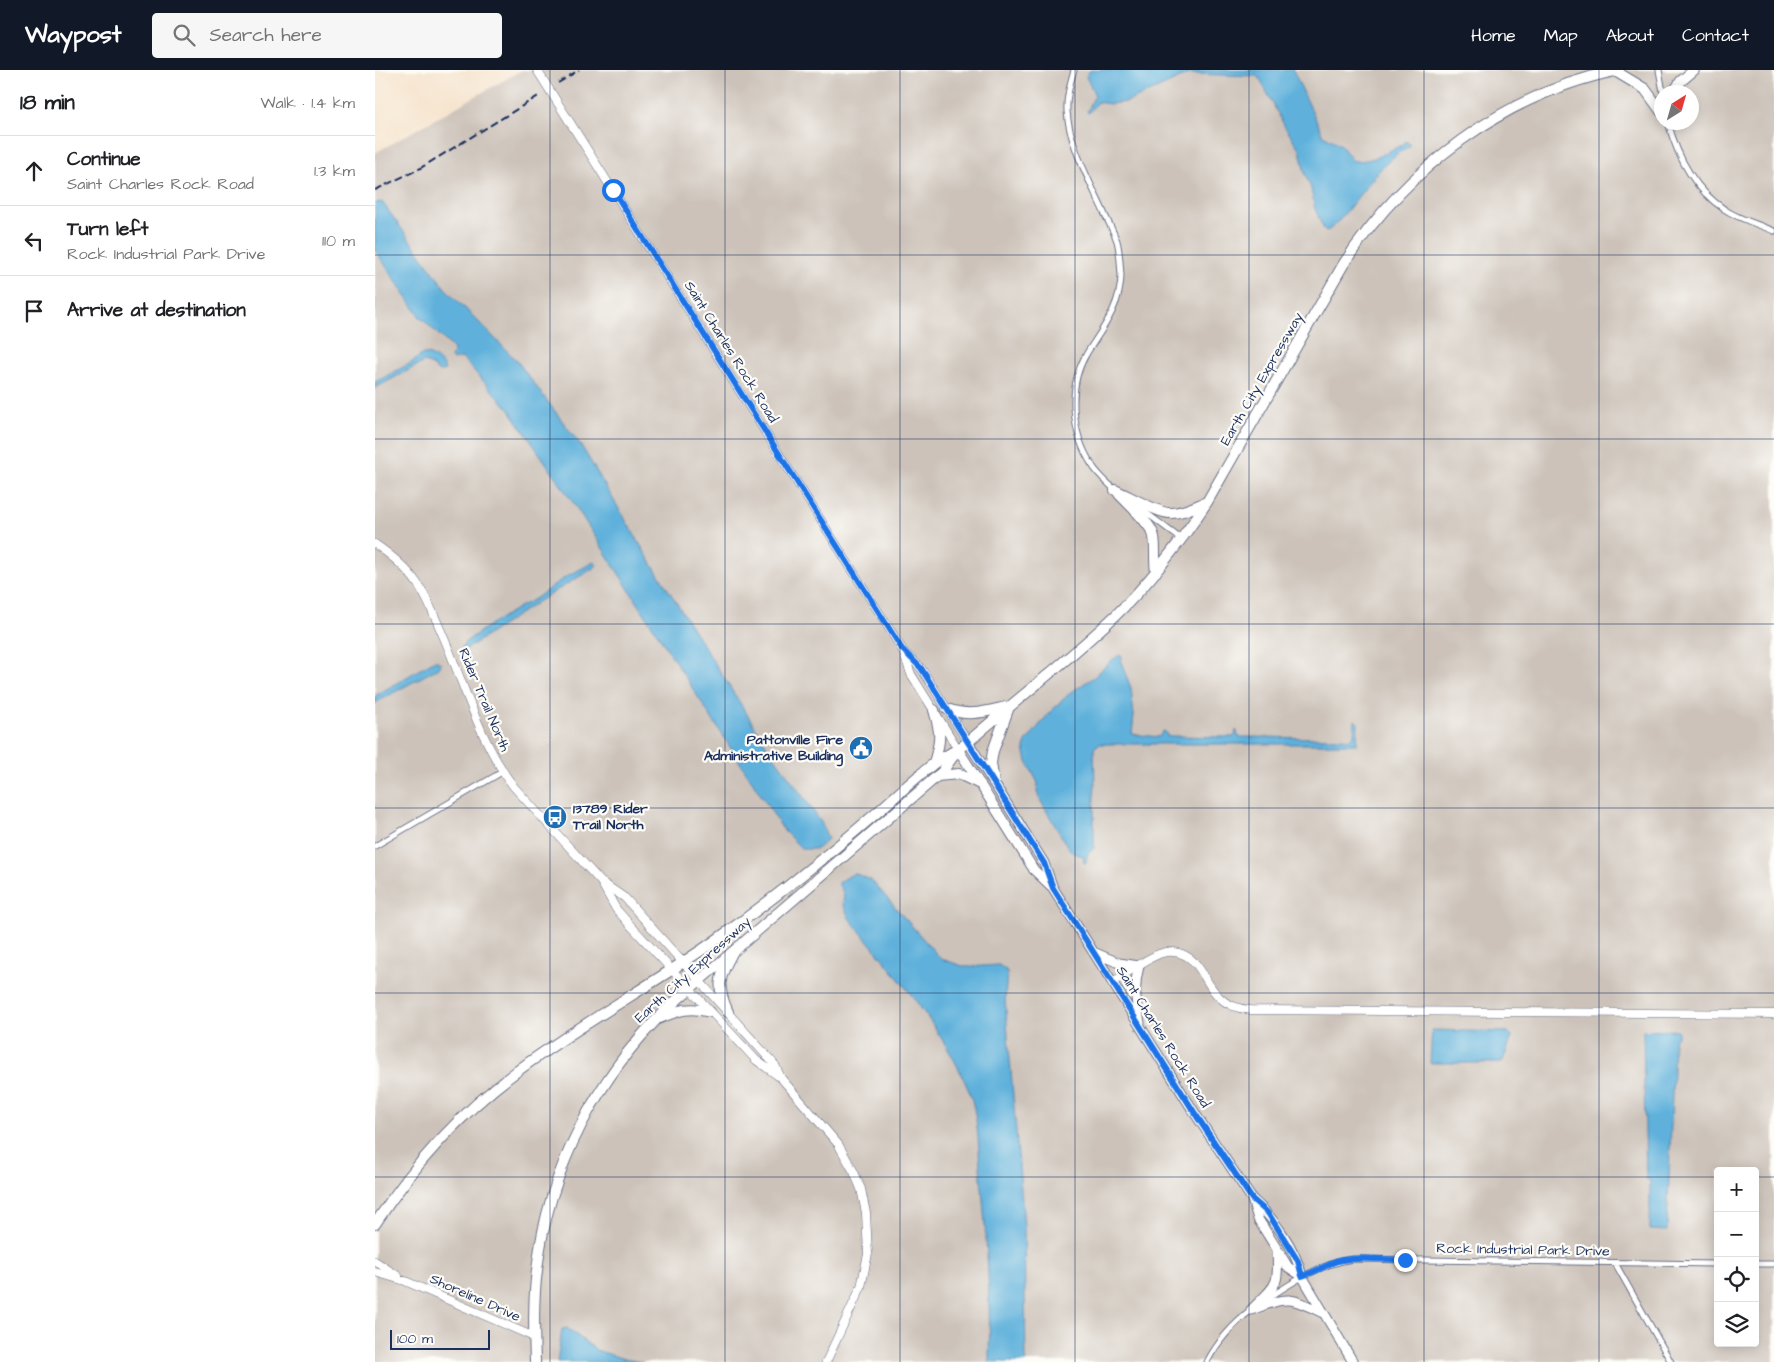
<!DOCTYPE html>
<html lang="en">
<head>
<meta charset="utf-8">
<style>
  :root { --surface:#fff; --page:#f6f6f6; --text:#202124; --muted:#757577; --line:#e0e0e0; --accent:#111827 }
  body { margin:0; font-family:"Architects Daughter",sans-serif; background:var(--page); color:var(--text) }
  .controls { position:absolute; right:15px; bottom:15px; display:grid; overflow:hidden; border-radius:5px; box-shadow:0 2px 12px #0003 }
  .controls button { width:45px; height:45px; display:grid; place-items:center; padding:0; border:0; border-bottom:1px solid var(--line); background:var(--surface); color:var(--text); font:25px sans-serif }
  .compass { position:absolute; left:1279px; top:15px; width:45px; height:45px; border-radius:50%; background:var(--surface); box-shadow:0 2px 12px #0003; rotate:37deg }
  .scale { position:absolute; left:15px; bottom:12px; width:100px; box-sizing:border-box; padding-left:5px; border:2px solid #1b2f5e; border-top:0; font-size:14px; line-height:18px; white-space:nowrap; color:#1b2f5e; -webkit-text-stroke:4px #fdfcf7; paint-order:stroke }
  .stop { position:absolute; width:15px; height:15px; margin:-11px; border:4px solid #1a73e8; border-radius:50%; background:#fff }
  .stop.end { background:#1a73e8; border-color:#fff; box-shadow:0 1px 5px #0008 }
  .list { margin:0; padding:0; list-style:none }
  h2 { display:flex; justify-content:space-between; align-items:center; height:65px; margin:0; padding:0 20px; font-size:21px }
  h2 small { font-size:16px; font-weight:400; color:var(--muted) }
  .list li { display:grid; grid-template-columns:32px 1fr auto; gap:15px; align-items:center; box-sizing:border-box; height:70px; padding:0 20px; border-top:1px solid var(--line) }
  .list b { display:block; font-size:19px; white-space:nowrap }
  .list p { margin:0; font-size:16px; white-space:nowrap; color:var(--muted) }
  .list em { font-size:16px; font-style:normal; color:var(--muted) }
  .icon { flex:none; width:28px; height:28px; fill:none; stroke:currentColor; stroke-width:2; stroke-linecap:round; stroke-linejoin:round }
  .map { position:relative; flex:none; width:1399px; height:1292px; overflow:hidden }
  header { display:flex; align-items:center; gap:30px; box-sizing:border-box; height:70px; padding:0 25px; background:var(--accent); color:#fff }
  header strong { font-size:24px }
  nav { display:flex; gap:28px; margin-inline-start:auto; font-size:18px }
  .search { width:350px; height:45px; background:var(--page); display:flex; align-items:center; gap:12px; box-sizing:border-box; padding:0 18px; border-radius:5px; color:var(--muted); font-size:19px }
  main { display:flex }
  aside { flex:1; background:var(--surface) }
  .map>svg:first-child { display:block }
  .industrial { fill:#ccc2b9; fill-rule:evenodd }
  .water { fill:#5fb1db; stroke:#3d709c }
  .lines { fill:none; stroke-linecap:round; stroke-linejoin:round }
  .street-casing { stroke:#686e85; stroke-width:7 }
  .secondary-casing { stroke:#686e85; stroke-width:9 }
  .primary-casing { stroke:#686e85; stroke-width:11 }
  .highway-casing { stroke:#686e85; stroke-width:12 }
  .street { stroke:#fff; stroke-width:5 }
  .secondary { stroke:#fff; stroke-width:8 }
  .primary { stroke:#fff; stroke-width:9 }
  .highway { stroke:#fff; stroke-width:10 }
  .rail { stroke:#1b2f5e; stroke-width:2; stroke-dasharray:8 4; stroke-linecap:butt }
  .route { stroke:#1a73e8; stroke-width:6 }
  .grid { fill:none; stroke:#1b2f5e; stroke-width:1; stroke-opacity:0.55 }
  .labels { text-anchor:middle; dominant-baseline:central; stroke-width:4.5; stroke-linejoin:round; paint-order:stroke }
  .street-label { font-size:14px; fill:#1b2f5e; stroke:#fdfcf7 }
  .poi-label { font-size:14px; font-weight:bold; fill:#1b2f5e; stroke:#fdfcf7; text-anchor:end }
</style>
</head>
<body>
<header>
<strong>Waypost</strong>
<div class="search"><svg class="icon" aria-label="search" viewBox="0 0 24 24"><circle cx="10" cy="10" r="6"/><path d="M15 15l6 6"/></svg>Search here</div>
<nav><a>Home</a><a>Map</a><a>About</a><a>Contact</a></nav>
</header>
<main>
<aside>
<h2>18 min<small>Walk · 1.4 km</small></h2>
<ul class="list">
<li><svg class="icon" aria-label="ahead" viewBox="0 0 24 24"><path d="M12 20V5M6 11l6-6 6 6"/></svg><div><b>Continue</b><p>Saint Charles Rock Road</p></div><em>1.3 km</em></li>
<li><svg class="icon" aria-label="left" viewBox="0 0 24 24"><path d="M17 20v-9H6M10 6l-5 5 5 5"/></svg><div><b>Turn left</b><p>Rock Industrial Park Drive</p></div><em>110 m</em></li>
<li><svg class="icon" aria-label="arrive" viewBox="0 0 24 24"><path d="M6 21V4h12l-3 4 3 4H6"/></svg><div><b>Arrive at destination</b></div></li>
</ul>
</aside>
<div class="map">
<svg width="1399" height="1292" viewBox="0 0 1399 1292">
  <rect width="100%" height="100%" fill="#fdfcf7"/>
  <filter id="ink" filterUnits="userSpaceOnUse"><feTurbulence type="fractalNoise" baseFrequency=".02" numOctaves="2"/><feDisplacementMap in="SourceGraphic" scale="10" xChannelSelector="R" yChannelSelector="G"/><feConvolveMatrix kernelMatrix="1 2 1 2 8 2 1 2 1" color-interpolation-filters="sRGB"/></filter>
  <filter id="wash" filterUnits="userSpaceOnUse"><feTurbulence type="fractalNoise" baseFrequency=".0096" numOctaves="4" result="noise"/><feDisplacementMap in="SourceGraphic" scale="20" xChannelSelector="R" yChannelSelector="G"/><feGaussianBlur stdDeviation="1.12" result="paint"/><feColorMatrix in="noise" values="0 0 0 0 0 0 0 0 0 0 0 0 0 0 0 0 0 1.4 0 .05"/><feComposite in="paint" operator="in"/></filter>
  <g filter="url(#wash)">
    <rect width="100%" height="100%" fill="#f6e4ce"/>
    <path class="industrial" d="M147,0H1399V1292H0V83ZM1286,22H1316V52H1286ZM1343,1101H1380V1273H1343Z"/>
    <path class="water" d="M715,0H918L948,65L965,74L978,91C1000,92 1009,82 1028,75L1031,71L1036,75L1023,83L1007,97L962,153L954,160L951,161L948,158L939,136L936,118L930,104L925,80L910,57L885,9L882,6L814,4L752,32L735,34L722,32L714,43L712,42L720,25L711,7Z
      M7,132L70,218L142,291L207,377L272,486L392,676L446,752L453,769L442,779H427L409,761L203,440L134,339L89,290L86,288L78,290L76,287L79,282V279L45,247L0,180V133Z
      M48,284C57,283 68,292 70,300L64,302L55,294L49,292L0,318V312L36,293Z
      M219,492L222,495L217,499L164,531L93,578L87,579L89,573L113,556L146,536L160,529L189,508Z
      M745,585L747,587L746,592L756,618L759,645L757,664L784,667L788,661L791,662V665L793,666L857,667L860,666L861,660L862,661L863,666L866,667L968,668L974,670L979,665L980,650L983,653L982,674H724L719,678L720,716L719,727V778L712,785L711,793H709L708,786L698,783L692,776L664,728L662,722L663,713L652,692L649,678L651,672L675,642L695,623L719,607L737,590Z
      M60,590L66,593L65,597L0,633V626Z
      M479,803L496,810L566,889L591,897L624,895L632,901L630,929L649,1156L651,1292H614C616,1227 611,1161 605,1096C603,1072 603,1044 594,1021C567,956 518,902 474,848L468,834L469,824L463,813Z
      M1057,960L1133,962L1137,967L1127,993H1055Z
      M1303,960V965L1300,968L1299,973L1292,1161L1275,1160V1110L1271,1109L1268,961Z
      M192,1258L221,1280L249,1289L267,1292H182L187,1259Z"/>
  </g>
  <g filter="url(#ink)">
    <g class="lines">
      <g class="street-casing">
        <path id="street" d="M699,0C695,13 691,27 692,41C694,76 717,115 731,147C735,155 739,163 742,171C745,182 745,193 746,205C746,236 727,259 712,283C692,316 696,363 717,395C723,405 732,412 740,420
          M1284,0L1288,22
          M1293,52C1302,86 1319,119 1349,139C1363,149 1383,154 1399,161
          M761,435L806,469
          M0,776L127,702
          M1240,1193L1296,1292
          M1380,1194H1399
          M889,1231C916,1213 946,1193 978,1189L1343,1194
          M832,1292C843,1271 859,1253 878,1239"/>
      </g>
      <g class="secondary-casing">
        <path id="secondary" d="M162,0L527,579L536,604L583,679
          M0,474C16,485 31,497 42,513C52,527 59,545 66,561C89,613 104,671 139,717L226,812L241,839L257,857L381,990L406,1008L463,1074L479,1102L486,1119L491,1143L493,1184L486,1217L451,1292
          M530,583L546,598L593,672
          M228,813L250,828L400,995L406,1008
          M737,913C752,903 767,891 784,884C792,881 799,881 807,884C827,892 829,913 844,927C853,936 863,939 876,940L1399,944
          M0,1191L23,1206
          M0,1202L30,1211L159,1267"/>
      </g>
      <g class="primary-casing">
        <path id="primary" d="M593,672L669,793L678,818L821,1045L877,1129C899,1148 920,1178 927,1206L978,1292
          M583,679L659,800L676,816
          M718,882L744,893L764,896C758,918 761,931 765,953
          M877,1129L883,1149L913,1197L927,1206
          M878,1238C902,1214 904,1216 902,1181
          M876,1240C913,1227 912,1225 948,1243"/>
      </g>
      <g class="highway-casing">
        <path id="highway" d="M1240,1L1270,19L1286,41
          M1299,22L1306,11L1319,0
          M740,420C752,425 783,443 794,443C806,444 820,436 832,432
          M744,424C754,435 777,454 779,467C781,478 779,490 781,502
          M572,639C595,647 609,642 631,637
          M559,640C566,664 566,669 559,693
          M562,706L584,704L605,714
          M619,713L616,693L618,681L634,637
          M353,942C342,918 343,908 356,885
          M285,948C303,940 316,936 335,942
          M0,1154C38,1096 85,1043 141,1002C206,953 278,915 344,868C400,828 453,785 505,740C522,725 539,709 557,695C568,686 582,681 593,672C642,629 694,590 741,545C776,511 805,473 832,432L968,195C1031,98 1130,23 1244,0
          M160,1292C159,1261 158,1231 162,1200C173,1099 223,1004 297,934L567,702L581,682"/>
      </g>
      <use href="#street" class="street"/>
      <use href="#secondary" class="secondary"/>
      <use href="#primary" class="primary"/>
      <use href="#highway" class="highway"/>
      <path class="rail" d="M183,13L204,0
        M0,120L44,99L165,25"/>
    </g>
  </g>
  <g class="lines" filter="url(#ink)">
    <path class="route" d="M238,120L527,579L546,598L572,639L669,793L678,818L821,1045L877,1129L893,1143L923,1191L927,1206C940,1202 951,1195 963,1191C982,1186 1011,1190 1030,1190"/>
  </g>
  <path class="grid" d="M175,0V1292M350,0V1292M525,0V1292M700,0V1292M874,0V1292M1049,0V1292M1224,0V1292M0,185H1399M0,369H1399M0,554H1399M0,738H1399M0,923H1399M0,1107H1343M1380,1107H1399"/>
  <defs>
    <g id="civic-disc" transform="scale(1.25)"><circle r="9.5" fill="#1f6fb2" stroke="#fdfcf7"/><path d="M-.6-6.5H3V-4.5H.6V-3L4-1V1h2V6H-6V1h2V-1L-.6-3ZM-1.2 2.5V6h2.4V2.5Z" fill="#fff"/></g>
    <g id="bus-disc" transform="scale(1.25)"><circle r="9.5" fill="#1f6fb2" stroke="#fdfcf7"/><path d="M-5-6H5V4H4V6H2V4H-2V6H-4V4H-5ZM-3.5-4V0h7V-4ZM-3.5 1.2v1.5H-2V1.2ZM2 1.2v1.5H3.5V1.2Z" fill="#fff"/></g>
  </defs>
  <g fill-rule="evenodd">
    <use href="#civic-disc" x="486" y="678"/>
    <use href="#bus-disc" x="180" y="747"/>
  </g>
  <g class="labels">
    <g class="street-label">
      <text transform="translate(356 282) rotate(58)">Saint Charles Rock Road</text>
      <text transform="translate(887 309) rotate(-60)">Earth City Expressway</text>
      <text transform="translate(109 630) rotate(67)">Rider Trail North</text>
      <text transform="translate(318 900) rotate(-42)">Earth City Expressway</text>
      <text transform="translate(788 967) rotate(58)">Saint Charles Rock Road</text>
      <text transform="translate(1148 1180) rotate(1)">Rock Industrial Park Drive</text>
      <text transform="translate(100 1228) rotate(24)">Shoreline Drive</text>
    </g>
    <g class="poi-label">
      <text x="468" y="670">Pattonville Fire<tspan x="468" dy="16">Administrative Building</tspan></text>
      <text x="198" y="739" text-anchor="start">13789 Rider<tspan x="198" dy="16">Trail North</tspan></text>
    </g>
  </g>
</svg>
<div class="controls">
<button>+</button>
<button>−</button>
<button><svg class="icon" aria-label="locate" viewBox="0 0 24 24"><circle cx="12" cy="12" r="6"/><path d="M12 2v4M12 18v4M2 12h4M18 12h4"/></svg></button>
<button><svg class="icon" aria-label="layers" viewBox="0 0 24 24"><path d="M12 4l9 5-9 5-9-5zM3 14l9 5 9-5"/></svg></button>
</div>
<svg class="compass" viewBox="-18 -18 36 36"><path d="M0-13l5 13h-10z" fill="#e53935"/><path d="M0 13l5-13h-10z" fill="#757577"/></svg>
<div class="scale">100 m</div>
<div class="stop" style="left:238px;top:120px"></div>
<div class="stop end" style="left:1030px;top:1190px"></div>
</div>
</main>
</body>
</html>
